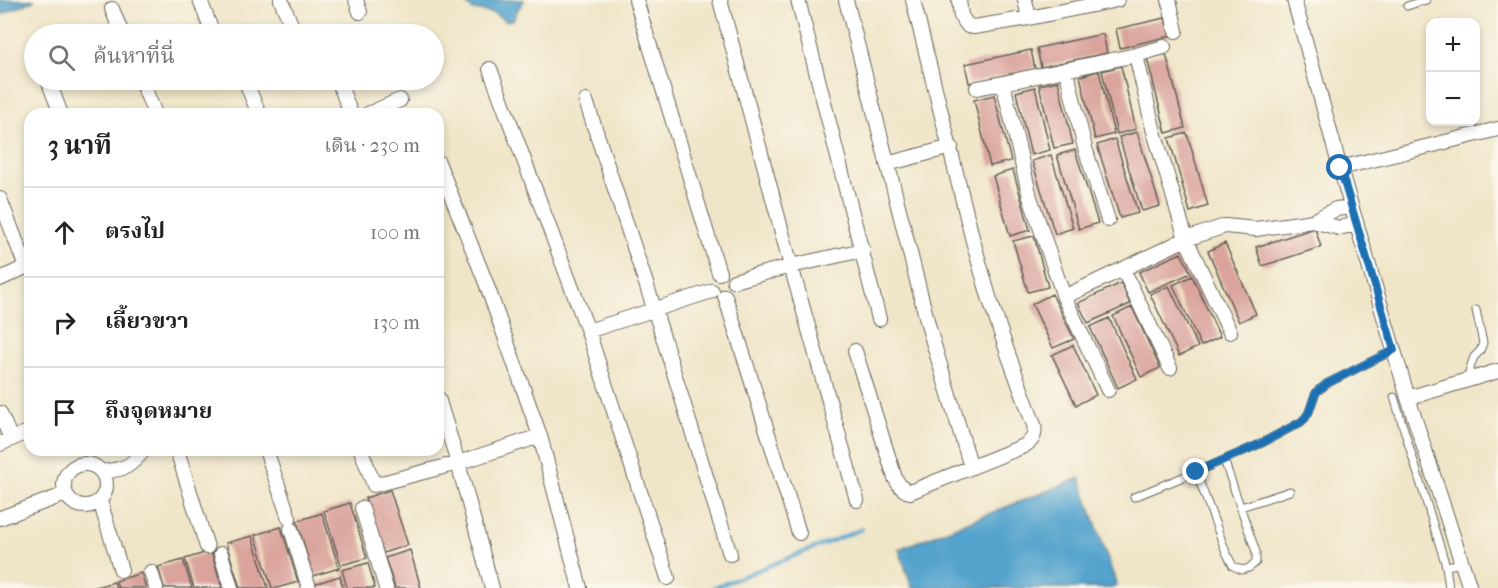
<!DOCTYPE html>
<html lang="th">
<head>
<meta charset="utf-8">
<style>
  :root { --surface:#fff; --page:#f2f2f2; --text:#222; --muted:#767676; --line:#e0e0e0 }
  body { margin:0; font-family:"IM FELL French Canon","Noto Serif Thai",serif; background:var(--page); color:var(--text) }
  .controls { position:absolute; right:18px; top:18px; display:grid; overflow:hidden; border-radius:12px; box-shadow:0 3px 9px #0003 }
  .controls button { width:54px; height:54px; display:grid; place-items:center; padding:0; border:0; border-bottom:2px solid var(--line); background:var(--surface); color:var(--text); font:30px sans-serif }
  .stop { position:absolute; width:18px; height:18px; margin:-14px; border:4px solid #1f6fb2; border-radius:50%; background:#fff }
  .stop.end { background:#1f6fb2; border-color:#fff; box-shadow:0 2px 6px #0008 }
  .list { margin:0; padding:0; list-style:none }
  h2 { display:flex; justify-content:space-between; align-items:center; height:78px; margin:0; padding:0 24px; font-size:26px }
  h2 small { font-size:20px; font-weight:400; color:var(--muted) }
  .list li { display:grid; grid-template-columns:39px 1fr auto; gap:18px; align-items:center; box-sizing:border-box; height:90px; padding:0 24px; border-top:2px solid var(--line) }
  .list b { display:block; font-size:22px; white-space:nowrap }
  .list em { font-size:20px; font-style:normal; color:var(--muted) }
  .icon { flex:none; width:33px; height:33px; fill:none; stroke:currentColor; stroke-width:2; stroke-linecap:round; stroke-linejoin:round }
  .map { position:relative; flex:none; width:1498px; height:588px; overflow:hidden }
  .search { position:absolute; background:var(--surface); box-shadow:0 3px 9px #0003; left:24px; top:24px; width:420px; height:66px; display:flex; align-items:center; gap:15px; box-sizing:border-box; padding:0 21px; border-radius:33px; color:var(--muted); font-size:22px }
  .panel { position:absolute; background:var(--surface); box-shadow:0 3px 9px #0003; left:24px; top:108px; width:420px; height:348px; border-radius:18px }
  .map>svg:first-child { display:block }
  .water { fill:#53a3cd; stroke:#386074; stroke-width:1.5 }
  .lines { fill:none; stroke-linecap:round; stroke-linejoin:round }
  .stream { stroke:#53a3cd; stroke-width:4 }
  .building { fill:#daa49d }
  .lane-casing { stroke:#666258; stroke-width:9 }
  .street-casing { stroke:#666258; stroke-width:16 }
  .lane { stroke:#fff; stroke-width:7 }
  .street { stroke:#fff; stroke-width:14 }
  .route { stroke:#1f6fb2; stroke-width:8 }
</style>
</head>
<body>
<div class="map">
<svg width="1498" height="588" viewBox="0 0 1498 588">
  <rect width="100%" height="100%" fill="#fbf7ec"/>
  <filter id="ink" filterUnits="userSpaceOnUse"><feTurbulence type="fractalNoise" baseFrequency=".0167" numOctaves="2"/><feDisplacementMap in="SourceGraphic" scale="12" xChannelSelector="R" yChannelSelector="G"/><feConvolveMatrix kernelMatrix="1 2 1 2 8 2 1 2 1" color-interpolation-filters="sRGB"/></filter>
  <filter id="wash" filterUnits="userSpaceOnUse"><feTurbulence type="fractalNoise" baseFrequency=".008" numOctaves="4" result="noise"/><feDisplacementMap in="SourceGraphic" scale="24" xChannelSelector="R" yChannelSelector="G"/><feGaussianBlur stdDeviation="1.35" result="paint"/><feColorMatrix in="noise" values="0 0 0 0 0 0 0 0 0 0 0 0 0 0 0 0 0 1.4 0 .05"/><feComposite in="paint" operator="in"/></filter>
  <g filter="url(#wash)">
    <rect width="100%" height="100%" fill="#efe5c8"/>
    <path class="water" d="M0,0H35L0,15Z
      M464,0H524L518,9L513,20L506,21L493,13L473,10L467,5Z
      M1080,478L1117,586L1111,588H912L899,549Z"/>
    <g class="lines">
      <path class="stream" d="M713,588L862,529"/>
    </g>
    <g id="blocks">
      <path class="building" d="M1165,18L1170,36L1120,48L1116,29Z
        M1103,34L1107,53L1041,67L1037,48Z
        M1031,50L1035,69L969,83L965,64Z
        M1166,54L1185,128L1166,133L1147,58Z
        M1121,66L1136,129L1117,134L1102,71Z
        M1099,71L1114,134L1095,139L1080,76Z
        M1058,81L1073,144L1054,148L1039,85Z
        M1035,87L1050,150L1031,155L1016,92Z
        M994,95L1011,161L990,166L974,100Z
        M1137,132L1160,206L1142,211L1119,137Z
        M1187,133L1208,206L1190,212L1169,138Z
        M1115,139L1138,213L1120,218L1097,145Z
        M1075,150L1098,223L1079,229L1057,155Z
        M1051,155L1073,228L1055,234L1032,161Z
        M1013,170L1030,230L1010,236L993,176Z
        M1315,228L1321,247L1262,266L1256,247Z
        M1034,236L1048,287L1028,292L1013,241Z
        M1225,243L1256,314L1239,322L1208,251Z
        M1181,253L1191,273L1148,292L1139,272Z
        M1192,276L1220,337L1201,346L1173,285Z
        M1121,283L1130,304L1088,323L1078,303Z
        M1169,286L1198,347L1179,356L1150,294Z
        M1052,294L1074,339L1053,348L1032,304Z
        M1132,307L1160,368L1141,377L1113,316Z
        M1109,318L1137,379L1118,388L1090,327Z
        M1073,345L1096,395L1076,405L1052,355Z
        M390,490L408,545L383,553L365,498Z
        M350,503L367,558L341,565L324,511Z
        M322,513L339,568L313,576L297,521Z
        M281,527L298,582L277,588H272L255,535Z
        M252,536L268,588H240L226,543Z
        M410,550L421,588H395L385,558Z
        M211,551L222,588H194L185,559Z
        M183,560L192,588H164L158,567Z
        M368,563L375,588H347L342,570Z
        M141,573L146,588H118L116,581Z
        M340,576L343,588H315L314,584Z
        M114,582L116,588H95V587Z"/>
    </g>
  </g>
  <g filter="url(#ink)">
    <use href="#blocks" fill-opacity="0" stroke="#666258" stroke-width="1.5"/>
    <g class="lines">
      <g class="lane-casing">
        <path id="lane" d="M1407,6L1426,0
          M1467,381L1471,365L1474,357L1480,351L1483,343L1476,310
          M1394,397L1446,566
          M1196,472L1226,552L1233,566L1242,570L1249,568L1256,562V552L1224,460
          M1134,497L1210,466L1262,443L1301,422C1313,413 1310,400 1318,390C1319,390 1326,385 1326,384L1394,350
          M1241,507L1290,491
          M1449,588L1446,566L1463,563"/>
      </g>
      <g class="street-casing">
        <path id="street" d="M200,0L213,34
          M281,0L293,29
          M356,0L360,12
          M636,0L719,273
          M720,0L791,266L857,500
          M798,0L879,319
          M846,0L930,332L971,467
          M959,0L961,16L968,26L974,27L1029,18L1117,0
          M1025,0L1029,18
          M1169,0L1176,31
          M1294,0L1340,168L1408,398L1470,588
          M112,9L122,34
          M1136,55L1164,47
          M490,69L588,331L668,578
          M1066,69L1085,148L1108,220
          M48,80L61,114
          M141,80L155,114
          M245,80L259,114
          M338,80L351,114
          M977,88L1003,83
          M586,101L654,308L730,554
          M368,114L400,100
          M438,162L486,283L540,436L580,588
          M887,164L951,147
          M1340,168L1498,129
          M0,199L26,267
          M1352,207L1336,209L1313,221L1339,228L1357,224
          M1123,269L1170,368
          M0,279L30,265
          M734,281L791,266L863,250
          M725,296L799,533
          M1064,297L1108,390
          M588,331L712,291
          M1230,332L1186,239L1153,128L1136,55L1003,83L1030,197L1064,297L1186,239L1225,226L1256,229L1313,221
          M855,351L895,478C899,485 902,490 910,492L1024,446C1033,440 1036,435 1034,425L1007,351L989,297L973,241L913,0
          M438,398L458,463L492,588
          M1408,398L1498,371
          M0,413L11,439
          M0,444L30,431
          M177,450L207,547
          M266,450L289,518
          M361,450L374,485L458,463L540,436
          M64 485a21 21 0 1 1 42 0a21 21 0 1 1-42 0Z
          M102,472C125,469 129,468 144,450
          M100,501L121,570
          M362,508L386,588
          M0,518L66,494
          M291,529L309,588
          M221,554L231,588
          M151,572L156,588"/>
      </g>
      <use href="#lane" class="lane"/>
      <use href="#street" class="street"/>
    </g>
  </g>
  <g class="lines" filter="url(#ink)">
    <path class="route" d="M1196,472L1262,443L1301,422C1313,413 1310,400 1318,390C1319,390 1326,385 1326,384L1394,350L1340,168"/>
  </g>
</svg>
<div class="controls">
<button>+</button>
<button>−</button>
</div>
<div class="stop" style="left:1340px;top:168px"></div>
<div class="stop end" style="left:1196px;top:472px"></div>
<div class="search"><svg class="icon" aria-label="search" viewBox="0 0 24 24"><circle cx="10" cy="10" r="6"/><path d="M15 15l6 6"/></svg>ค้นหาที่นี่</div>
<section class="panel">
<h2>3 นาที<small>เดิน · 230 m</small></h2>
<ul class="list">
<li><svg class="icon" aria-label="ahead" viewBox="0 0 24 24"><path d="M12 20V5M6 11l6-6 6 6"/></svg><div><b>ตรงไป</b></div><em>100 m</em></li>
<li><svg class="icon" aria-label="right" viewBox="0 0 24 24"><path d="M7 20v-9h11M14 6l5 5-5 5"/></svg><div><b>เลี้ยวขวา</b></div><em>130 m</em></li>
<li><svg class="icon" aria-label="arrive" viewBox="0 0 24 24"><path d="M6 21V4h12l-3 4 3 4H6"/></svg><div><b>ถึงจุดหมาย</b></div></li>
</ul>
</section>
</div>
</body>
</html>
